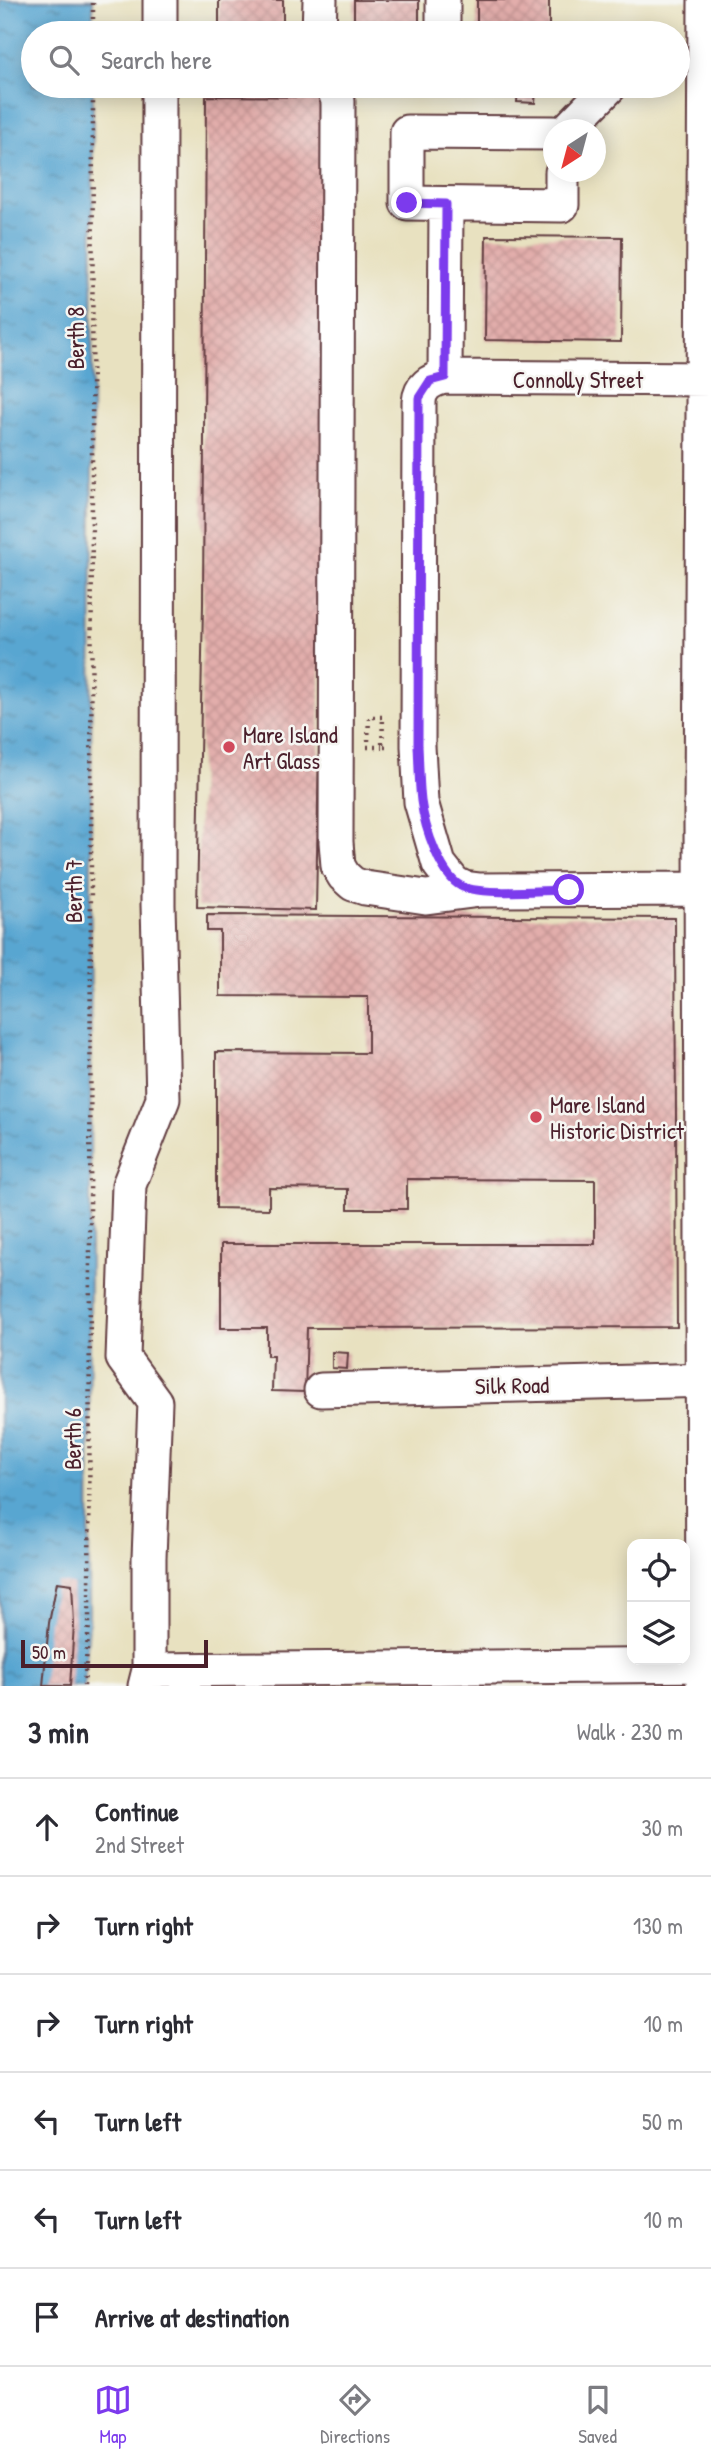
<!DOCTYPE html>
<html lang="en">
<head>
<meta charset="utf-8">
<style>
  :root { --surface:#fff; --page:#f7f7f7; --text:#2b2b33; --muted:#7c7c81; --line:#e1e1e2; --accent:#7c3aed }
  body { margin:0; font-family:"Patrick Hand",sans-serif; background:var(--page); color:var(--text) }
  .controls { position:absolute; right:21px; bottom:21px; display:grid; overflow:hidden; border-radius:14px; box-shadow:0 4px 18px #0003 }
  .controls button { width:63px; height:63px; display:grid; place-items:center; padding:0; border:0; border-bottom:2px solid var(--line); background:var(--surface); color:var(--text); font:35px sans-serif }
  .compass { position:absolute; left:543px; top:119px; width:63px; height:63px; border-radius:50%; background:var(--surface); box-shadow:0 4px 18px #0003; rotate:216deg }
  .scale { position:absolute; left:21px; bottom:18px; width:187px; box-sizing:border-box; padding-left:7px; border:4px solid #4a1f2b; border-top:0; font-size:19px; line-height:24px; white-space:nowrap; color:#4a1f2b; -webkit-text-stroke:5px #f6f6f2; paint-order:stroke }
  .stop { position:absolute; width:21px; height:21px; margin:-16px; border:5px solid #7c3aed; border-radius:50%; background:#fff }
  .stop.end { background:#7c3aed; border-color:#fff; box-shadow:0 2px 7px #0008 }
  .list { margin:0; padding:0; list-style:none }
  h2 { display:flex; justify-content:space-between; align-items:center; height:91px; margin:0; padding:0 28px; font-size:30px }
  h2 small { font-size:23px; font-weight:400; color:var(--muted) }
  .list li { display:grid; grid-template-columns:46px 1fr auto; gap:21px; align-items:center; box-sizing:border-box; height:98px; padding:0 28px; border-top:2px solid var(--line) }
  .list b { display:block; font-size:26px; white-space:nowrap }
  .list p { margin:0; font-size:23px; white-space:nowrap; color:var(--muted) }
  .list em { font-size:23px; font-style:normal; color:var(--muted) }
  .icon { flex:none; width:38px; height:38px; fill:none; stroke:currentColor; stroke-width:2; stroke-linecap:round; stroke-linejoin:round }
  .map { position:relative; flex:none; width:711px; height:1686px; overflow:hidden }
  .search { position:absolute; background:var(--surface); box-shadow:0 4px 18px #0003; left:21px; right:21px; top:21px; height:77px; display:flex; align-items:center; gap:18px; box-sizing:border-box; padding:0 24px; border-radius:38px; color:var(--muted); font-size:26px }
  .sheet { height:679px; background:var(--surface) }
  nav { display:flex; justify-content:space-around; align-items:center; box-sizing:border-box; height:98px; border-top:2px solid var(--line); background:var(--surface); font-size:19px; color:var(--muted) }
  nav a { display:grid; justify-items:center; gap:4px }
  nav .on { color:var(--accent) }
  .map>svg:first-child { display:block }
  .water { fill:url(#water-ripples); stroke:#51627e; stroke-width:2 }
  .building { fill:url(#building-cross-hatch) }
  .lines { fill:none; stroke-linecap:round; stroke-linejoin:round }
  .minor-casing { stroke:#623c41; stroke-width:37 }
  .path { stroke:#623c41; stroke-width:4.5; stroke-dasharray:2 5; stroke-linecap:butt }
  .minor { stroke:#fff; stroke-width:33 }
  .route { stroke:#7c3aed; stroke-width:9 }
  .poi-dot { fill:#d1495b; stroke:#f6f6f2; stroke-width:2.5 }
  .labels { text-anchor:middle; dominant-baseline:central; stroke-width:5; stroke-linejoin:round; paint-order:stroke }
  .street-label { font-size:23px; fill:#4a1f2b; stroke:#f6f6f2 }
  .poi-label { font-size:23px; fill:#4a1f2b; stroke:#f6f6f2; text-anchor:start }
</style>
</head>
<body>
<div class="map">
<svg width="711" height="1686" viewBox="0 0 711 1686">
  <defs>
    <pattern id="water-ripples" width="26" height="14" patternUnits="userSpaceOnUse" patternTransform="scale(1.75)"><rect width="26" height="14" fill="#58a6d1"/><path d="M2 4q2-2 4 0t4 0M15 11q2-2 4 0t4 0" fill="none" stroke="#4b87aa"/></pattern>
    <pattern id="building-cross-hatch" width="8" height="8" patternUnits="userSpaceOnUse" patternTransform="scale(1.75)"><rect width="8" height="8" fill="#e2adab"/><path d="M0 0l8 8M0 8l8-8" fill="none" stroke="#c39493"/></pattern>
  </defs>
  <rect width="100%" height="100%" fill="#f6f6f2"/>
  <filter id="ink" filterUnits="userSpaceOnUse"><feTurbulence type="fractalNoise" baseFrequency=".0143" numOctaves="2"/><feDisplacementMap in="SourceGraphic" scale="14" xChannelSelector="R" yChannelSelector="G"/><feConvolveMatrix kernelMatrix="1 2 1 2 8 2 1 2 1" color-interpolation-filters="sRGB"/></filter>
  <filter id="wash" filterUnits="userSpaceOnUse"><feTurbulence type="fractalNoise" baseFrequency=".00686" numOctaves="4" result="noise"/><feDisplacementMap in="SourceGraphic" scale="28" xChannelSelector="R" yChannelSelector="G"/><feGaussianBlur stdDeviation="1.57" result="paint"/><feColorMatrix in="noise" values="0 0 0 0 0 0 0 0 0 0 0 0 0 0 0 0 0 1.4 0 .05"/><feComposite in="paint" operator="in"/></filter>
  <g filter="url(#wash)">
    <rect width="100%" height="100%" fill="#e8e1c0"/>
    <path class="water" d="M0,0H93V33H33V86H93L89,1624L84,1686H0Z"/>
    <g id="blocks">
      <path class="building" d="M219,0H283V33H219Z
        M354,0H419V33H354Z
        M477,0H549V33H477Z
        M518,88L536,89L535,103L517,102Z
        M206,96L324,97L323,527L316,910L197,907L203,605Z
        M486,236L622,237L621,342L485,340Z
        M207,915L675,918L677,1327L307,1328L305,1392L272,1391L273,1356H267V1328H221V1244H595V1180L407,1179V1209H348V1189L269,1188V1209L216,1208V1052L368,1053V997L220,996V931H207Z
        M332,1352L348,1353L347,1369L332,1368Z
        M57,1582L72,1584L74,1624L70,1686H43L49,1623Z"/>
    </g>
  </g>
  <g filter="url(#ink)">
    <use href="#blocks" fill-opacity="0" stroke="#623c41" stroke-width="2"/>
    <g class="lines">
      <g class="minor-casing">
        <path id="minor" d="M443,0V33
          M160,33V0
          M319,33L320,0
          M333,86L338,101L336,842L338,866L344,876L353,884L365,888L426,897L480,890L702,889
          M567,130L610,86
          M554,133L407,132V203L562,205V172
          M445,377L446,204
          M480,890L464,888L454,883L439,864L421,802L418,746L419,402C420,387 430,380 445,377L711,379
          M321,1390L711,1380
          M149,1670L711,1665
          M145,1686L149,1670V1558L155,1402L123,1358L129,1185L163,1099L158,905L159,86
          M703,1686L701,820L705,0"/>
      </g>
      <path class="path" d="M93,33V0
        M368,741L369,717H383L382,747H389
        M367,747H382
        M84,1686L89,1624L93,86"/>
      <use href="#minor" class="minor"/>
    </g>
  </g>
  <g class="lines" filter="url(#ink)">
    <path class="route" d="M407,203L446,204L445,377L430,381L419,398L418,746C419,764 419,783 421,801C424,824 441,882 466,888C492,895 541,890 569,890"/>
  </g>
  <g class="poi-dot">
    <circle cx="229" cy="747" r="7"/>
    <circle cx="536" cy="1117" r="7"/>
  </g>
  <g class="labels">
    <g class="street-label">
      <text transform="translate(75 338) rotate(-90)">Berth 8</text>
      <text x="578" y="379">Connolly Street</text>
      <text transform="translate(73 891) rotate(-90)">Berth 7</text>
      <text transform="translate(512 1385) rotate(-1)">Silk Road</text>
      <text transform="translate(72 1439) rotate(-90)">Berth 6</text>
    </g>
    <g class="poi-label">
      <text x="243" y="734">Mare Island<tspan x="243" dy="26">Art Glass</tspan></text>
      <text x="550" y="1104">Mare Island<tspan x="550" dy="26">Historic District</tspan></text>
    </g>
  </g>
</svg>
<div class="controls">
<button><svg class="icon" aria-label="locate" viewBox="0 0 24 24"><circle cx="12" cy="12" r="6"/><path d="M12 2v4M12 18v4M2 12h4M18 12h4"/></svg></button>
<button><svg class="icon" aria-label="layers" viewBox="0 0 24 24"><path d="M12 4l9 5-9 5-9-5zM3 14l9 5 9-5"/></svg></button>
</div>
<svg class="compass" viewBox="-18 -18 36 36"><path d="M0-13l5 13h-10z" fill="#e53935"/><path d="M0 13l5-13h-10z" fill="#7c7c81"/></svg>
<div class="scale">50 m</div>
<div class="stop" style="left:569px;top:890px"></div>
<div class="stop end" style="left:407px;top:203px"></div>
<div class="search"><svg class="icon" aria-label="search" viewBox="0 0 24 24"><circle cx="10" cy="10" r="6"/><path d="M15 15l6 6"/></svg>Search here</div>
</div>
<section class="sheet">
<h2>3 min<small>Walk · 230 m</small></h2>
<ul class="list">
<li><svg class="icon" aria-label="ahead" viewBox="0 0 24 24"><path d="M12 20V5M6 11l6-6 6 6"/></svg><div><b>Continue</b><p>2nd Street</p></div><em>30 m</em></li>
<li><svg class="icon" aria-label="right" viewBox="0 0 24 24"><path d="M7 20v-9h11M14 6l5 5-5 5"/></svg><div><b>Turn right</b></div><em>130 m</em></li>
<li><svg class="icon" aria-label="right" viewBox="0 0 24 24"><path d="M7 20v-9h11M14 6l5 5-5 5"/></svg><div><b>Turn right</b></div><em>10 m</em></li>
<li><svg class="icon" aria-label="left" viewBox="0 0 24 24"><path d="M17 20v-9H6M10 6l-5 5 5 5"/></svg><div><b>Turn left</b></div><em>50 m</em></li>
<li><svg class="icon" aria-label="left" viewBox="0 0 24 24"><path d="M17 20v-9H6M10 6l-5 5 5 5"/></svg><div><b>Turn left</b></div><em>10 m</em></li>
<li><svg class="icon" aria-label="arrive" viewBox="0 0 24 24"><path d="M6 21V4h12l-3 4 3 4H6"/></svg><div><b>Arrive at destination</b></div></li>
</ul>
</section>
<nav>
<a class="on"><svg class="icon" aria-label="map" viewBox="0 0 24 24"><path d="M3 6l6-2 6 2 6-2v14l-6 2-6-2-6 2zM9 4v14M15 6v14"/></svg>Map</a>
<a><svg class="icon" aria-label="directions" viewBox="0 0 24 24"><path d="M12 3l9 9-9 9-9-9zM9 14v-3h6M13 9l2 2-2 2"/></svg>Directions</a>
<a><svg class="icon" aria-label="saved" viewBox="0 0 24 24"><path d="M7 4h10v16l-5-4-5 4z"/></svg>Saved</a>
</nav>
</body>
</html>
